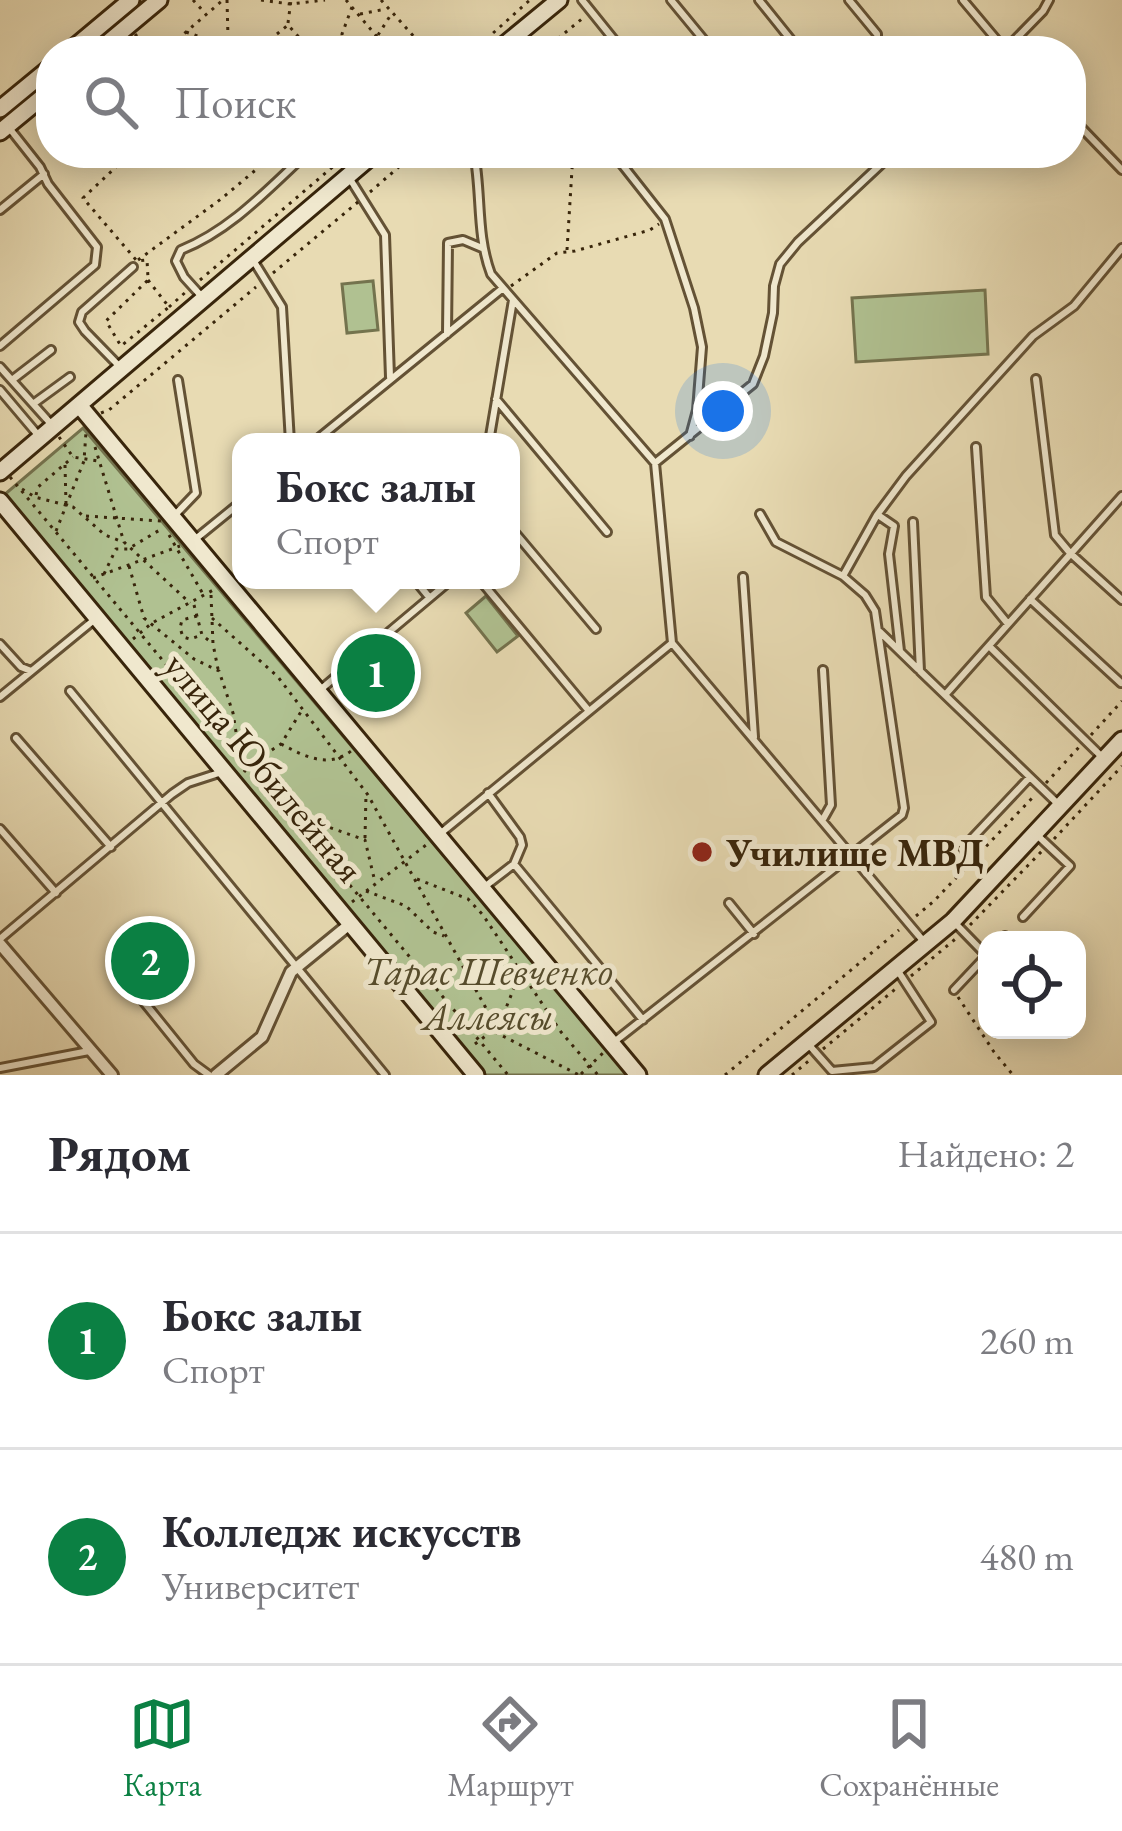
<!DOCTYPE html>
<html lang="ru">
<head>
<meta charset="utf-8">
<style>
  :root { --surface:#fff; --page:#f7f7f7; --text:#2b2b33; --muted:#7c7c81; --line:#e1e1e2; --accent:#0b8043 }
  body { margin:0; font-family:"EB Garamond",serif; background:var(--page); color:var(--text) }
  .controls { position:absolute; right:36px; bottom:36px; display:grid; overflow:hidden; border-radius:24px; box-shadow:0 6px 30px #0003 }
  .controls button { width:108px; height:108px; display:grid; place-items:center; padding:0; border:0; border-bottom:3px solid var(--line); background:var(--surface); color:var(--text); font:60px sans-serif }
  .you { position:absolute; left:723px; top:411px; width:42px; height:42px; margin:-30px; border:9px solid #fff; border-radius:50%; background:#1a73e8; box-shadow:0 0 0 18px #1a73e833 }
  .badge { display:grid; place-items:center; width:78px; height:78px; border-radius:50%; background:var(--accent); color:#fff; font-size:39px; font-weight:700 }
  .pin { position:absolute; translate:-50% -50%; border:6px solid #fff; box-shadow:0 3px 12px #0006 }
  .popup { position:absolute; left:232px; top:433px; width:288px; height:156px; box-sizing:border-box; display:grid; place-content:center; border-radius:24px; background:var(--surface); filter:drop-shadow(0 3px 9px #0005); font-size:39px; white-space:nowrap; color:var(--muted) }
  .popup b { font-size:45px; color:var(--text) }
  .popup::after { content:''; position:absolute; left:50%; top:100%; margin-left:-24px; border:24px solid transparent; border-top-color:var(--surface) }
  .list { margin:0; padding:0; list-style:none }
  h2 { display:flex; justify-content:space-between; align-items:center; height:156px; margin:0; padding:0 48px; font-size:51px }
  h2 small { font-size:39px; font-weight:400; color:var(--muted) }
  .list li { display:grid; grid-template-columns:78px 1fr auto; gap:36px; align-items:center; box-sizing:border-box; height:216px; padding:0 48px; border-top:3px solid var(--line) }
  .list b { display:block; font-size:45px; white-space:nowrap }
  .list p { margin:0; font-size:39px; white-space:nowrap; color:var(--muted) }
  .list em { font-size:39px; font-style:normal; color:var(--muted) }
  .icon { flex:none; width:66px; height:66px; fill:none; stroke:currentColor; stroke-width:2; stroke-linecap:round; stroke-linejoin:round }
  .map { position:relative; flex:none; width:1122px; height:1075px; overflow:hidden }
  .search { position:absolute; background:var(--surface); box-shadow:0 6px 30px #0003; left:36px; right:36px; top:36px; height:132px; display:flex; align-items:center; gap:30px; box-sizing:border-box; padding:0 42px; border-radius:48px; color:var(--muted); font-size:45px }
  .sheet { height:588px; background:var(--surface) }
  nav { display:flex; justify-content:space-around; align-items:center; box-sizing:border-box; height:168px; border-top:3px solid var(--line); background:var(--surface); font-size:33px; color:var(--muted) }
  nav a { display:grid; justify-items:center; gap:6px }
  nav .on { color:var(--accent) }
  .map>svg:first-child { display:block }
  .green { fill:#b0c191; stroke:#74734e; stroke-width:3 }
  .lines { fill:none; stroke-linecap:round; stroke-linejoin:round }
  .lane-casing { stroke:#645235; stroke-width:12 }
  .street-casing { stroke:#645235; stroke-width:16 }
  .secondary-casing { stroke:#38250b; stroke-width:21 }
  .path { stroke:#38250b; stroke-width:3; stroke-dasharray:3 6; stroke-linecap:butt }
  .lane { stroke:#f0e8ce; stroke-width:6 }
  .street { stroke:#f0e8ce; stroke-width:10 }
  .secondary { stroke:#f0e8ce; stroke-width:15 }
  .poi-dot { fill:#8f2418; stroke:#f0e8ce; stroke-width:4.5 }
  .labels { text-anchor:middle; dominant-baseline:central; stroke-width:10; stroke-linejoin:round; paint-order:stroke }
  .street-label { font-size:39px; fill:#38250b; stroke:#f0e8ce }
  .poi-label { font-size:39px; font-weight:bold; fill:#38250b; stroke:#f0e8ce; text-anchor:start }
  .park-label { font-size:39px; font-style:italic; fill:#564c2c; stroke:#f0e8ce }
</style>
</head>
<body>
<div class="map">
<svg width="1122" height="1075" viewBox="0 0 1122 1075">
  <rect width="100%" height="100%" fill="#e8dbb3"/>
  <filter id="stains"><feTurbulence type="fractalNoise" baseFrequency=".00167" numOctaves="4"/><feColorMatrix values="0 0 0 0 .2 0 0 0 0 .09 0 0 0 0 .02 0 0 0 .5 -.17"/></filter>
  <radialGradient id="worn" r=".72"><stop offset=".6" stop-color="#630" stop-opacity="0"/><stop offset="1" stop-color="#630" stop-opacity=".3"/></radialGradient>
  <path class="green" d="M373,281L378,330L347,333L342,284Z
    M985,290L988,354L856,362L852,298Z
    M83,428L629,1075H484L4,495Z
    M486,596L518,636L497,652L466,613Z"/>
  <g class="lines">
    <g class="lane-casing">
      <path id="lane" d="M582,0L623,51
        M671,0L713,51
        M759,0L800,51
        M849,0L877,34V51
        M963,0L1006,51
        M521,36L533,51
        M1005,50L1043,11L1049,0
        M1071,117L1122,170
        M613,153L665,219L694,308L702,347L697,410L690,436
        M706,153L713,161
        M775,156V153
        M350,179L385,235L390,377
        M0,210L44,174
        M253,260L282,307L290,442
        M203,298L184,277L176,261L181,250C231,230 268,189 307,153
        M447,334L448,243L463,240L482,248
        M0,346L95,265L97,247L48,184L40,167L10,129
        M0,367L51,424
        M121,368L85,331L79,322L82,312L133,267
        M1036,379L1055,535L1070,553L1122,600
        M12,380L51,350
        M0,390L38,435
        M496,399L607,532
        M33,404L70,377
        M314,442L503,288
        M489,442L513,300
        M976,447L986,597L1008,624
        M655,463L753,384L764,356L773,313L774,286L780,264L798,242L893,153
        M175,515L196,493L178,380
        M878,515L894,526L889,554L900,651
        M913,522L920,671L1058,804
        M511,528L596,629
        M193,541L241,502
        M843,576L877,515L906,476L1033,336L1074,306L1122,248
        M743,577L754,737
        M415,580L429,597
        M480,580L589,711
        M1030,599L1121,683
        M880,632L918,669
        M672,643L925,943
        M0,644L21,667L31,671
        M989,646L1102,757
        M320,690L451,580
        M70,691L385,1075
        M945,695L1122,496
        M0,697L94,620
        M16,738L111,847
        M822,821L831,805L823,670
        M0,829L56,893
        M441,833L672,643L655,463L491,274C476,234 482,194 474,153
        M962,849L1030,777
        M514,864L643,1020
        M483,888L514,864L522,845L520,837L488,793
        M729,903L754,934
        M1023,917L1070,866L1038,836
        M955,923L986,955
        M0,939L172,794L188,783L222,772
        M1001,940L1005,936
        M127,981L194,1064L209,1075
        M954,990L987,955
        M614,1042L902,815L904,808L875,611L865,595L843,576L776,542L760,514
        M809,1045L832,1071L874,1067L931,1022L896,968
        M0,1068L89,1051"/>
    </g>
    <g class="street-casing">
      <path id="street" d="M0,944L112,1075
        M216,1075L262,1037L291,972L351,923"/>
    </g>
    <g class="secondary-casing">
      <path id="secondary" d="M70,51L131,0
        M98,51L159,0
        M497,51L559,0
        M0,109L51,67
        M0,132L51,90
        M79,405L638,1075
        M0,472L375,153
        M0,501L476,1075
        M767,1075L953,921L1122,740"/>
    </g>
    <path class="path" d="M193,0L204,12
      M227,0L228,38
      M261,0L290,4L325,0
      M346,0L389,51
      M381,0L427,51
      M352,7L342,34L343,51L372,50L385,46
      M360,14L386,9
      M288,23L291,0
      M186,32L212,41L229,40L238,51
      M135,34L149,51
      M378,35L392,13
      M544,50L583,18
      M164,51L223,0
      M256,51L288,25L311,51
      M473,51L530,0
      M131,153L83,198L137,261L147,260L148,278
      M370,192L415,153
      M567,250L573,153
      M138,260L221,199L276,153
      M273,273L358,202
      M148,280L169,307L121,346L106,321Z
      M200,280L349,153
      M511,286L557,253L575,251L650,230L659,224
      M169,307L188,290
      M101,413L109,410L256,287
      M59,437L73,457L98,461
      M95,447L124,542L190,603
      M65,465L66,504
      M10,477L508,1075
      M22,489L35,497L73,507L105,535L123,542
      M36,495L38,487L73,457
      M86,516L161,521
      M56,531L84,461L86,432
      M169,535L203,594
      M129,566L144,618L194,659L219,671L233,713L239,751
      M104,574L116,549H128L163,528
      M93,578L180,546
      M211,595L213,644L218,669
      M194,605L202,635L212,643
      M197,616L182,620L180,628L183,637L190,639L202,635
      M212,618L278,677L368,795L487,1010L500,1025L471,1047
      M133,639L152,623L217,588
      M1091,735L1122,701
      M281,744C304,756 328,769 351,751
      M244,772L250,764L281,744L302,710
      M1046,783L1080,746
      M297,822L303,818L365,840L375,882
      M365,838L366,794
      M1054,839L1122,766
      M417,879L468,899L483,915L561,1032L598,1075
      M366,891L406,906L433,932L444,936
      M352,902L430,842
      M916,916L934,901L1035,795
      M970,925L1043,850
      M911,976L959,936
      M958,997L994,1052L1013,1075
      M500,1023L518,978L529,969
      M495,1032L579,1075
      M823,1049L899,986
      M581,1074L605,1051
      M725,1075L899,930
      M792,1075L811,1059"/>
    <use href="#lane" class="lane"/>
    <use href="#street" class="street"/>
    <use href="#secondary" class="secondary"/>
  </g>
  <circle class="poi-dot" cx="702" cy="852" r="12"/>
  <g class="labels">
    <g class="street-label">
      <text transform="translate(264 767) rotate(50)">улица Юбилейная</text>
    </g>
    <g class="poi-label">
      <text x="726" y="852">Училище МВД</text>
    </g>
    <g class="park-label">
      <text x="488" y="970">Тарас Шевченко<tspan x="488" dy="45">Аллеясы</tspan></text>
    </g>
  </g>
  <rect width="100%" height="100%" filter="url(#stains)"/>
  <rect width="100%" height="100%" fill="url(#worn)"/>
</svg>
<div class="controls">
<button><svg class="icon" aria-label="locate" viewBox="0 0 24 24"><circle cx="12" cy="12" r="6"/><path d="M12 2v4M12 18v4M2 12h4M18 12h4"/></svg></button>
</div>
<div class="you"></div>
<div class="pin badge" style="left:376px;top:673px">1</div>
<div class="popup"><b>Бокс залы</b>Спорт</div>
<div class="pin badge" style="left:150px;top:961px">2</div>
<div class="search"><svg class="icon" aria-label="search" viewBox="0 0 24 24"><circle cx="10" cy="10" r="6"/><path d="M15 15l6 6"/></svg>Поиск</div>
</div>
<section class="sheet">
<h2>Рядом<small>Найдено: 2</small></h2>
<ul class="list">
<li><span class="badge">1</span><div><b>Бокс залы</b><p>Спорт</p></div><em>260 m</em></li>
<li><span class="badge">2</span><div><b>Колледж искусств</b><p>Университет</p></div><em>480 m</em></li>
</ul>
</section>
<nav>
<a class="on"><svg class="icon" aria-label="map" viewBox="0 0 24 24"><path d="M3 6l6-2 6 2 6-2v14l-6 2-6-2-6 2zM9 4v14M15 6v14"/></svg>Карта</a>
<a><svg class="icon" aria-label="directions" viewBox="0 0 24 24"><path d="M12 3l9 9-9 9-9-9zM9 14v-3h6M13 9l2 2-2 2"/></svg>Маршрут</a>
<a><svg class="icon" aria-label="saved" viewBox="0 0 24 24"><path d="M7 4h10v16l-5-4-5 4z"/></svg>Сохранённые</a>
</nav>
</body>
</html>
